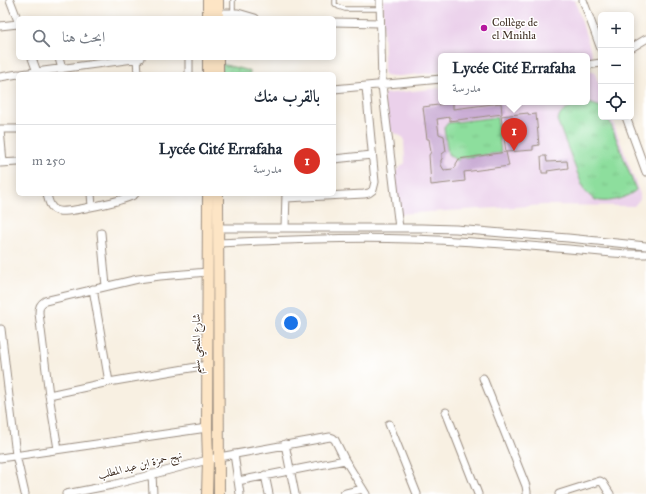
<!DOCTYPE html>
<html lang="ar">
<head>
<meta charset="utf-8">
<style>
  :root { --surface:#fff; --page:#f6f6f7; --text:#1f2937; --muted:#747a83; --line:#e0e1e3; --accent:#d93025 }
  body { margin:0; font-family:"IM FELL Great Primer",Amiri,serif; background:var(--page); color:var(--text); direction:rtl }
  .controls { position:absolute; right:12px; top:12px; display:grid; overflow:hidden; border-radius:6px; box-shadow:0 2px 10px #0003 }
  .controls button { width:36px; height:36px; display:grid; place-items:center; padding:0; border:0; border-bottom:1px solid var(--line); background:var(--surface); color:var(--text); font:20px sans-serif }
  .you { position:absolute; left:291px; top:323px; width:14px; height:14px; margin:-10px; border:3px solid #fff; border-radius:50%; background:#1a73e8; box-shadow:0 0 0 6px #1a73e833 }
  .badge { display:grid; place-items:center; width:26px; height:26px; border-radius:50%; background:var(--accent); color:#fff; font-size:13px; font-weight:700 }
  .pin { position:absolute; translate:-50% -33px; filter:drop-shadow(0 1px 2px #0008) }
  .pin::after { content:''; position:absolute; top:21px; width:14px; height:12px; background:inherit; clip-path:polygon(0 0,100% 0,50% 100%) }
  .popup { position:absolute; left:438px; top:53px; width:152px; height:52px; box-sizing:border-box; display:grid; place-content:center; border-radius:6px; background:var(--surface); filter:drop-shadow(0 1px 3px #0005); font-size:13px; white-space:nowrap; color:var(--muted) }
  .popup b { font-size:15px; color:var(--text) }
  .popup::after { content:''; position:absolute; left:50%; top:100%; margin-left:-8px; border:8px solid transparent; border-top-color:var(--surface) }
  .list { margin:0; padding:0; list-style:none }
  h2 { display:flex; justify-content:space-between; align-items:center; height:52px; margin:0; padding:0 16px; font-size:17px }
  h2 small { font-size:13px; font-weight:400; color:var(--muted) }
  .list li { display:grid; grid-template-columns:26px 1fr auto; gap:12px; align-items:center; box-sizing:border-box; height:72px; padding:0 16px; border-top:1px solid var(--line) }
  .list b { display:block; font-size:15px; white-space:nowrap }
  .list p { margin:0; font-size:13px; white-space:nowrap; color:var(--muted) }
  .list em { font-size:13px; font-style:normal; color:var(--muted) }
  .icon { flex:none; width:22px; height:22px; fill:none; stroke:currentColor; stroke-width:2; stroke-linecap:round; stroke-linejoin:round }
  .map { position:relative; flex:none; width:646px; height:494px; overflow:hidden; direction:ltr }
  .search { position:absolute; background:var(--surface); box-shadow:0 2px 10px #0003; left:16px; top:16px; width:320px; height:44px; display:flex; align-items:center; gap:10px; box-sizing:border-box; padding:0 14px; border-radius:6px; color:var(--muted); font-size:15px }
  .panel { position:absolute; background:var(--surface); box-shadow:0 2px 10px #0003; left:16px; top:72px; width:320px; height:124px; border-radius:6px; direction:rtl }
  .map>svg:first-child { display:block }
  .built { fill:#ebd1eb }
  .grass { fill:url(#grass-dots); stroke:#64845e }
  .park { fill:url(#park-tufts); stroke:#64845e }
  .building { fill:#cbaed5 }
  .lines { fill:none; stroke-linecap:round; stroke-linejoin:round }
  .service-casing { stroke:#9a8d80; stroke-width:5.5 }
  .minor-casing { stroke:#9a8d80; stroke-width:9 }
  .secondary-casing { stroke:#9a8d80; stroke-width:12 }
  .service { stroke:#fff; stroke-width:3.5 }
  .minor { stroke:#fff; stroke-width:7 }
  .secondary { stroke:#fde5c5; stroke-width:10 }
  .poi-dot { fill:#b5179e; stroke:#fff; stroke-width:1.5 }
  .labels { text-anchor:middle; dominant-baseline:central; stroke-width:3; stroke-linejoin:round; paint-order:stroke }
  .poi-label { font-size:11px; fill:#3b2a1e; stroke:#fff; text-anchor:start }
  .street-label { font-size:11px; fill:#3b2a1e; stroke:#fff }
</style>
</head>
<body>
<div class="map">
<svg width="646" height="494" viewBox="0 0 646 494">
  <defs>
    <pattern id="grass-dots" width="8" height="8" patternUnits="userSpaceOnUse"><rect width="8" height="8" fill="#8dde9d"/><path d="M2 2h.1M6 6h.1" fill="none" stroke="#7bbf87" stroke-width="1.8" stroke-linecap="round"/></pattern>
    <pattern id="park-tufts" width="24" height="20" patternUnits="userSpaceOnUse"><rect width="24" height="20" fill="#8dde9d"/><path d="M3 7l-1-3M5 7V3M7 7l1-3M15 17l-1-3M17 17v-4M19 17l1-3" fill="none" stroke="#7bbf87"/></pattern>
  </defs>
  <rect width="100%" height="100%" fill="#fff"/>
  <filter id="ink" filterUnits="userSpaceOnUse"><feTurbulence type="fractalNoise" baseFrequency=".025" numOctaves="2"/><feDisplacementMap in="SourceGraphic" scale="8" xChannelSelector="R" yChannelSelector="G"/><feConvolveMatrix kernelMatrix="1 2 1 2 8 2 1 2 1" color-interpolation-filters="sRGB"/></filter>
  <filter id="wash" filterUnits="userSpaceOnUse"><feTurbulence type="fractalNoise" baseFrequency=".012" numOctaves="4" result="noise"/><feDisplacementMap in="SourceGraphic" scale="16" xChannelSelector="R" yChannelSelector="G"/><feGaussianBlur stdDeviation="0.9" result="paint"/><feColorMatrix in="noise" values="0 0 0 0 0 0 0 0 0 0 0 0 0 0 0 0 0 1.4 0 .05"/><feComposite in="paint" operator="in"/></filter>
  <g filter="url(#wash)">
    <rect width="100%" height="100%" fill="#f8f0e2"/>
    <path class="built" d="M383,0H575L593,58L587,59V56H441V72L390,77L384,74Z
      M594,71L601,90V117H611L640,194V199L634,206L544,205L397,214L394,173L405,163L404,138L388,129L383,94L441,88V102H587V72Z"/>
    <path class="grass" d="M222,64L250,71V74H222Z"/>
    <path class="park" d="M586,102L601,107V117H608L636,190C627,198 605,205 594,199C590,197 587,193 584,190L557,120C562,109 575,104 586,102Z
      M497,117L501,153L459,158L457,161L448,154L444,128L448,123Z"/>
    <g id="blocks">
      <path class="building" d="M453,103V109L501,103L502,114L450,121V117L437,119L439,134L444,136L445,144L446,151L442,154V159L441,160V165L444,170L453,169L454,168L456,167V164L459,159L506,152L509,166L464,172L465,181L431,185L429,155L431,152L429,139H427L423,107Z
        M528,113L529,115L536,114L539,145L533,146V150L506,152L501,116Z
        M541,156H546L547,162L567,161L568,168L547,171L548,173H542Z"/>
    </g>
  </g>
  <g filter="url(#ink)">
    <use href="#blocks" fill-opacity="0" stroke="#9a8d80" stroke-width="1"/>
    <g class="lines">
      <g class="service-casing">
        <path id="service" d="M233,0V12
          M335,0V4L339,7L345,9H380"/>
      </g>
      <g class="minor-casing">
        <path id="minor" d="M10,0L18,21
          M380,0L382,85L399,228
          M583,0L601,49
          M218,13H238L255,18
          M334,22L380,23
          M0,26L18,24
          M631,48L646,39
          M32,58L37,72
          M59,58L62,69
          M137,58L138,74
          M587,65L601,63
          M21,74L141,58
          M189,74V58
          M0,77L18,74
          M334,89L441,79
          M626,117L646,172
          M0,129H18
          M0,130L3,162
          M334,159L372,155
          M0,163L18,162
          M47,194C48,199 49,205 53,208C53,209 58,211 59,211C68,213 128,200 135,194
          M91,194L92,206
          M286,198L364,194L369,193L373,190L375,182L366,87
          M285,227L286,194
          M218,228H421L456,229L502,233L568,238L646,246
          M101,233L106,286
          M218,243C282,240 346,237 409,239C482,241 555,248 627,254H646
          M93,289L109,382
          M1,329L16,455L25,494
          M483,378L526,486L527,492V494
          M49,395L109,382L208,365
          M446,412L478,494
          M389,424L417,494
          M285,444L295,494
          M58,449L49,395L39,313C39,307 40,304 45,301L138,279L160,276L208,272
          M234,454L240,494
          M0,458L207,428
          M152,474L153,494
          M265,475L269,494
          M238,481L345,460
          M66,494L112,485L219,457L330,437L333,438L335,440L345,460L366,494
          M344,494L346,493L363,489
          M559,494L600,481L603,483L610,494"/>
      </g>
      <g class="secondary-casing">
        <path id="secondary" d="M208,18V0
          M218,18V0
          M208,74V58
          M218,74V58
          M218,194L219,494
          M207,494L208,460L207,428L208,194"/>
      </g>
      <use href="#service" class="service"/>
      <use href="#minor" class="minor"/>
      <use href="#secondary" class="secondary"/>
    </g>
  </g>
  <circle class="poi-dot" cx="484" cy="28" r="4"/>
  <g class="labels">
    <g class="poi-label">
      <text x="492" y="22">Collège de<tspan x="492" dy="13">el Mnihla</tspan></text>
    </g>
    <g class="street-label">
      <text transform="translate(196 344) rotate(-90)">شارع المنجي سليم</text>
      <text transform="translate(140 465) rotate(-14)">نهج حمزة ابن عبد المطلب</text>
    </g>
  </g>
</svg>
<div class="controls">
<button>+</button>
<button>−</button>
<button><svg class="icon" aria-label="locate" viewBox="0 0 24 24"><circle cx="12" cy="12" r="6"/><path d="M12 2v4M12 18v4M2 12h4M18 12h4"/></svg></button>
</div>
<div class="you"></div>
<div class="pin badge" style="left:514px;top:151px">1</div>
<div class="popup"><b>Lycée Cité Errafaha</b>مدرسة</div>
<div class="search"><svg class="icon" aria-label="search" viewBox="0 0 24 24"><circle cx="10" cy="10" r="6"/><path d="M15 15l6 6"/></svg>ابحث هنا</div>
<section class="panel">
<h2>بالقرب منك<small></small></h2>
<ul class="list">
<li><span class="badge">1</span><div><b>Lycée Cité Errafaha</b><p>مدرسة</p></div><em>250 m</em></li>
</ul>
</section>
</div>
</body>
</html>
